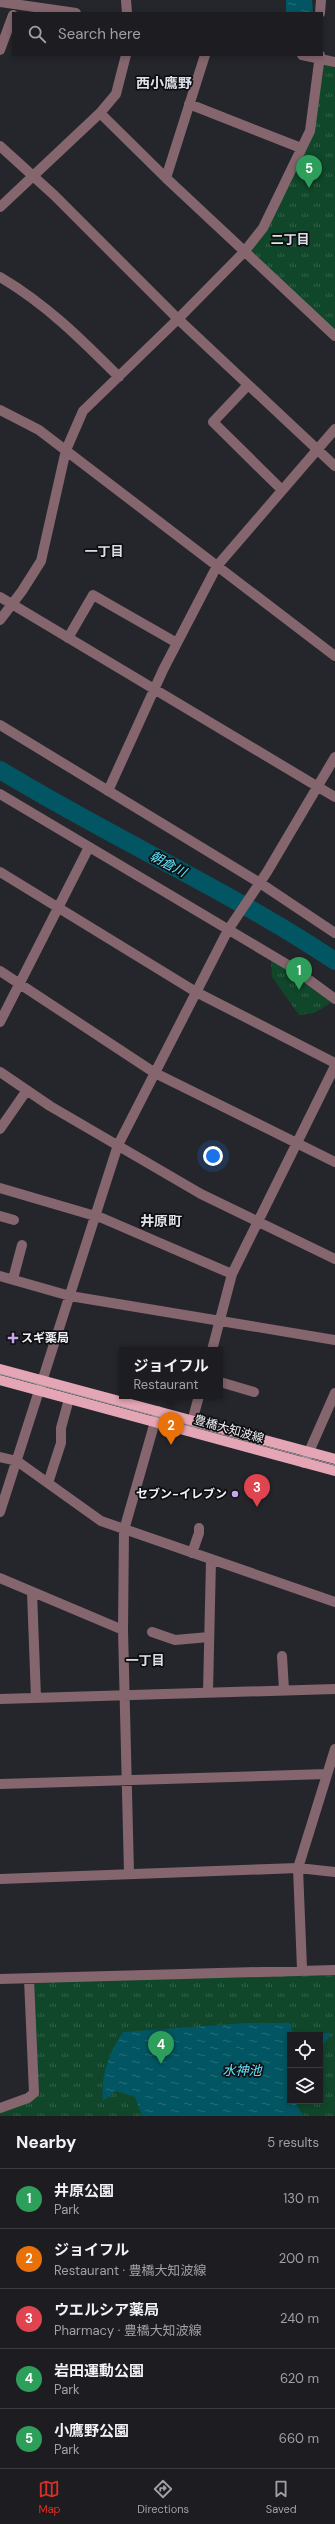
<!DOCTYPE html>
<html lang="en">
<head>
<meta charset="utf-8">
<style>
  :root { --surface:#1c1c21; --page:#25252a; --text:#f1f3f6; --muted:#a0a1a5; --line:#3a3a3f; --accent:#d93025 }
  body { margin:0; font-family:"DM Sans","Noto Sans JP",sans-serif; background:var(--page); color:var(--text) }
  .controls { position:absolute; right:12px; bottom:12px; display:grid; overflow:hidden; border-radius:0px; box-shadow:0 2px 6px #0003 }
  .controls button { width:36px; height:36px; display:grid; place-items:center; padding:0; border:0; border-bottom:1px solid var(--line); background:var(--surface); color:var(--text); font:20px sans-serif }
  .you { position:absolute; left:213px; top:1156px; width:14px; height:14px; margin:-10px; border:3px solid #fff; border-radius:50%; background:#1a73e8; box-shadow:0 0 0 6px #1a73e833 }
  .badge { display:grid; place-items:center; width:26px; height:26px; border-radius:50%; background:var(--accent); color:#fff; font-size:13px; font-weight:700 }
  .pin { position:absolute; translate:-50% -33px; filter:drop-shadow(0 1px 2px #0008) }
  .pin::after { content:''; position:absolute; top:21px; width:14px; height:12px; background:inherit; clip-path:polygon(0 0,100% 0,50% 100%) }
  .popup { position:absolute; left:119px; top:1347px; width:104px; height:52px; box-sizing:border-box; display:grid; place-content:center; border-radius:0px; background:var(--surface); filter:drop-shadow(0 1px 3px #0005); font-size:13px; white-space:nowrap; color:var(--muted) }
  .popup b { font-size:15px; color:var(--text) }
  .popup::after { content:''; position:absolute; left:50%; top:100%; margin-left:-8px; border:8px solid transparent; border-top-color:var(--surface) }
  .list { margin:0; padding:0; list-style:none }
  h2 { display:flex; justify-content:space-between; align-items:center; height:52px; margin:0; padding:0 16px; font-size:17px }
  h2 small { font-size:13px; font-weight:400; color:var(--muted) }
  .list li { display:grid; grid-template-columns:26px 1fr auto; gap:12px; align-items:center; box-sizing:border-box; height:60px; padding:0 16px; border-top:1px solid var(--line) }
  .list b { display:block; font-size:15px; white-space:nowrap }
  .list p { margin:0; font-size:13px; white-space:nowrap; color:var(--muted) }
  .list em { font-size:13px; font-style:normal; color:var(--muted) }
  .icon { flex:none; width:22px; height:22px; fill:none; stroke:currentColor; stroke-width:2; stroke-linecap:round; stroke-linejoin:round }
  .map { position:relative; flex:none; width:335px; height:2116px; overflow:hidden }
  .search { position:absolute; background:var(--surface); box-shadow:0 2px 6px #0003; left:12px; right:12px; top:12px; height:44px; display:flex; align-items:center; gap:10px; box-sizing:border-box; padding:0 14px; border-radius:0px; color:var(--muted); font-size:15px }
  .sheet { height:352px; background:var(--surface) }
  nav { display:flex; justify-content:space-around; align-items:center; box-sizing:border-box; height:56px; border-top:1px solid var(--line); background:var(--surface); font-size:11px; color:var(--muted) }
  nav a { display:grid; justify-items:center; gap:2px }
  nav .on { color:var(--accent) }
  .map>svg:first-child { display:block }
  .park { fill:url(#park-tufts); fill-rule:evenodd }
  .water { fill:url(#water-ripples) }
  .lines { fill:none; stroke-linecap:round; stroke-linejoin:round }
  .river { stroke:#025562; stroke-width:18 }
  .minor { stroke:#85666e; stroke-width:10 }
  .major { stroke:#e4a6b5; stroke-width:10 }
  .tram { stroke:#999a9f; stroke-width:1 }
  .poi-dot { fill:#c7a6ef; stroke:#0f0f12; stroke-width:1.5 }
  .labels { text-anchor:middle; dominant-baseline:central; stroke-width:3.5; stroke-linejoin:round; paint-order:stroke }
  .poi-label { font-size:12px; font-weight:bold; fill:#f0f1f6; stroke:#0f0f12; text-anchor:start }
  .street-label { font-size:12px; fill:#f0f1f6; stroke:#0f0f12 }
  .neighbourhood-label { font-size:13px; font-weight:bold; fill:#dfe1ea; stroke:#0f0f12 }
  .water-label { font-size:13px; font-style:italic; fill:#61e5fd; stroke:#0f0f12 }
  .quarter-label { font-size:14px; font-weight:bold; fill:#dfe1ea; stroke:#0f0f12 }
</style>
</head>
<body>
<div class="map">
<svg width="335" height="2116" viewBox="0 0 335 2116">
  <defs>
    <pattern id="park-tufts" width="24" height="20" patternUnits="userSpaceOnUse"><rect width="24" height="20" fill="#10462a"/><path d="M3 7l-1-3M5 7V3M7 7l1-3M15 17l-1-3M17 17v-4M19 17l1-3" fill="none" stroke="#33614a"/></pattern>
    <pattern id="water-ripples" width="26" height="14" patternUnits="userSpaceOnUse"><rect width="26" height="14" fill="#025562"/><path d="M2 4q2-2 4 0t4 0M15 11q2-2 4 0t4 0" fill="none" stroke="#276e79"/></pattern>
  </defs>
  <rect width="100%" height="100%" fill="#25262c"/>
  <path class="park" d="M320,59L335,62V336L244,252L263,228L310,131Z
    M271,959L298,974L331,1003L314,1013L299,1015L272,977Z
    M335,1970V2116H0V2108L34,2093L29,1979ZM290,2035H320V2101H290Z"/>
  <path class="water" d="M286,0H312L313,13H286Z
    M245,2023H290L293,2034L332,2033L320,2049V2035H290V2101H296L298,2108L304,2116H142L135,2097L116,2091L103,2101C100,2077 109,2052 123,2032Z"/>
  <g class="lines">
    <path class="river" d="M0,770C110,837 228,890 335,961"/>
    <path class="minor" d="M126,0L127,13
      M0,2L76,13
      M320,13L321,0
      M0,50L13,15
      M302,55L335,62
      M189,104L301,148
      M100,113L166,178L335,336
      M0,146L54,195L178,319L335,466
      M166,178L205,55
      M0,207L100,113L116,94L126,55
      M0,277C46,304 81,339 119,377
      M248,385L213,422L282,490
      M0,410L39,430L335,656
      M0,597L335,797
      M0,620L22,591L41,561L66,450L83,411L178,319L244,252L263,228L310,131L320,55
      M68,638L93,595L177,643
      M0,725L260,883L335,933
      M108,791L163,670L217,566L335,429
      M0,794L293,968L335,999
      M0,872L196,992L335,1063
      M0,971L155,1073L335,1162
      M0,1022L89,847
      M0,1072L50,1106L201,1194L335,1259
      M0,1129L27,1090
      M0,1188L102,1218L232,1274
      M0,1216L14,1220
      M0,1276L70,1296L335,1340
      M13,1279L22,1245
      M212,1350L232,1274L335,1066
      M220,1382L254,1392
      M190,1429L199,1396
      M0,1457L17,1461L101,1521L335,1602
      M304,1463L335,1393
      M48,1483L61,1443V1428L69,1399
      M0,1512L118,1145L228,930L267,872L335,757
      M192,1553L199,1533V1528
      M0,1578L123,1630
      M32,1592L36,1698
      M152,1632L175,1640L209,1637
      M282,1656L284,1690
      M208,1692L211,1560
      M0,1699L335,1689
      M0,1784L327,1774
      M129,1873L123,1630L124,1530L158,1411
      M0,1879L298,1868L335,1872
      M302,1969L298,1868L335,1749
      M0,1979L335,1970
      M0,2108L28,2098L34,2093L29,1979"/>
    <path class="major" d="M0,1369L335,1459
      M0,1380L335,1471"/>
    <path class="tram" d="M0,1374L335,1465"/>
  </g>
  <g class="poi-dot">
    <path d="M11 1332h4v4h4v4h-4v4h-4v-4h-4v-4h4z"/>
    <circle cx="235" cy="1494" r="4"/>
  </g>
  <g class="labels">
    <g class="poi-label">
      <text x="21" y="1338">スギ薬局</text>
      <text x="227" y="1494" text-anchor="end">セブン-イレブン</text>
    </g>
    <g class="street-label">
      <text transform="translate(229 1429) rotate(16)">豊橋大知波線</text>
    </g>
    <g class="neighbourhood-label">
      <text x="290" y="239">二丁目</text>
      <text x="104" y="551">一丁目</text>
      <text x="145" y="1660">一丁目</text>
    </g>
    <g class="water-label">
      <text transform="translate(168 864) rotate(28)">朝倉川</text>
      <text x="242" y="2070">水神池</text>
    </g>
    <g class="quarter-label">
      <text x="164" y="83">西小鷹野</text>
      <text x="161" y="1221">井原町</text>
    </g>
  </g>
</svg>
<div class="controls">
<button><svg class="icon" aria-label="locate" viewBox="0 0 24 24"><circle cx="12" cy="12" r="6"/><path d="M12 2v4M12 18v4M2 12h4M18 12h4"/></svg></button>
<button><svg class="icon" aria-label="layers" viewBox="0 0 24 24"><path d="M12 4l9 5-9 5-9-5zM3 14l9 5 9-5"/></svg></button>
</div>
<div class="you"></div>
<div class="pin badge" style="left:299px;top:990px;background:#2e9e5b">1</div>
<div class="pin badge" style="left:171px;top:1445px;background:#e8710a">2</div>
<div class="popup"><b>ジョイフル</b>Restaurant</div>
<div class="pin badge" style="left:257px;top:1507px;background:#e0444e">3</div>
<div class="pin badge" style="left:161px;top:2064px;background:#2e9e5b">4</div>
<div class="pin badge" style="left:309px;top:188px;background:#2e9e5b">5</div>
<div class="search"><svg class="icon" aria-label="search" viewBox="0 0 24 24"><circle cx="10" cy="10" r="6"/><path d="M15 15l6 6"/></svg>Search here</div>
</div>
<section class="sheet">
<h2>Nearby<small>5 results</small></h2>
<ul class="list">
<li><span class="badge" style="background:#2e9e5b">1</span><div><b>井原公園</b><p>Park</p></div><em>130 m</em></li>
<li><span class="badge" style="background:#e8710a">2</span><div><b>ジョイフル</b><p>Restaurant · 豊橋大知波線</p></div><em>200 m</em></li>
<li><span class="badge" style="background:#e0444e">3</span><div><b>ウエルシア薬局</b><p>Pharmacy · 豊橋大知波線</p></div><em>240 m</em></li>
<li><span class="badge" style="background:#2e9e5b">4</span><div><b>岩田運動公園</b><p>Park</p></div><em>620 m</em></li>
<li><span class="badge" style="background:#2e9e5b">5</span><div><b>小鷹野公園</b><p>Park</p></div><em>660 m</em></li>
</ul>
</section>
<nav>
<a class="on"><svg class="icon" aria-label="map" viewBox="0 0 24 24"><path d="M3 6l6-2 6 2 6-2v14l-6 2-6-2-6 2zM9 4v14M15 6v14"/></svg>Map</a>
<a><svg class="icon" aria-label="directions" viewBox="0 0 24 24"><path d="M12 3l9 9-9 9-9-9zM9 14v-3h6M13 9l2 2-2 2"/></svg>Directions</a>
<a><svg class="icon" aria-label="saved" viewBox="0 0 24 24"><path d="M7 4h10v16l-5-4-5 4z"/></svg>Saved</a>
</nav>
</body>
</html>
